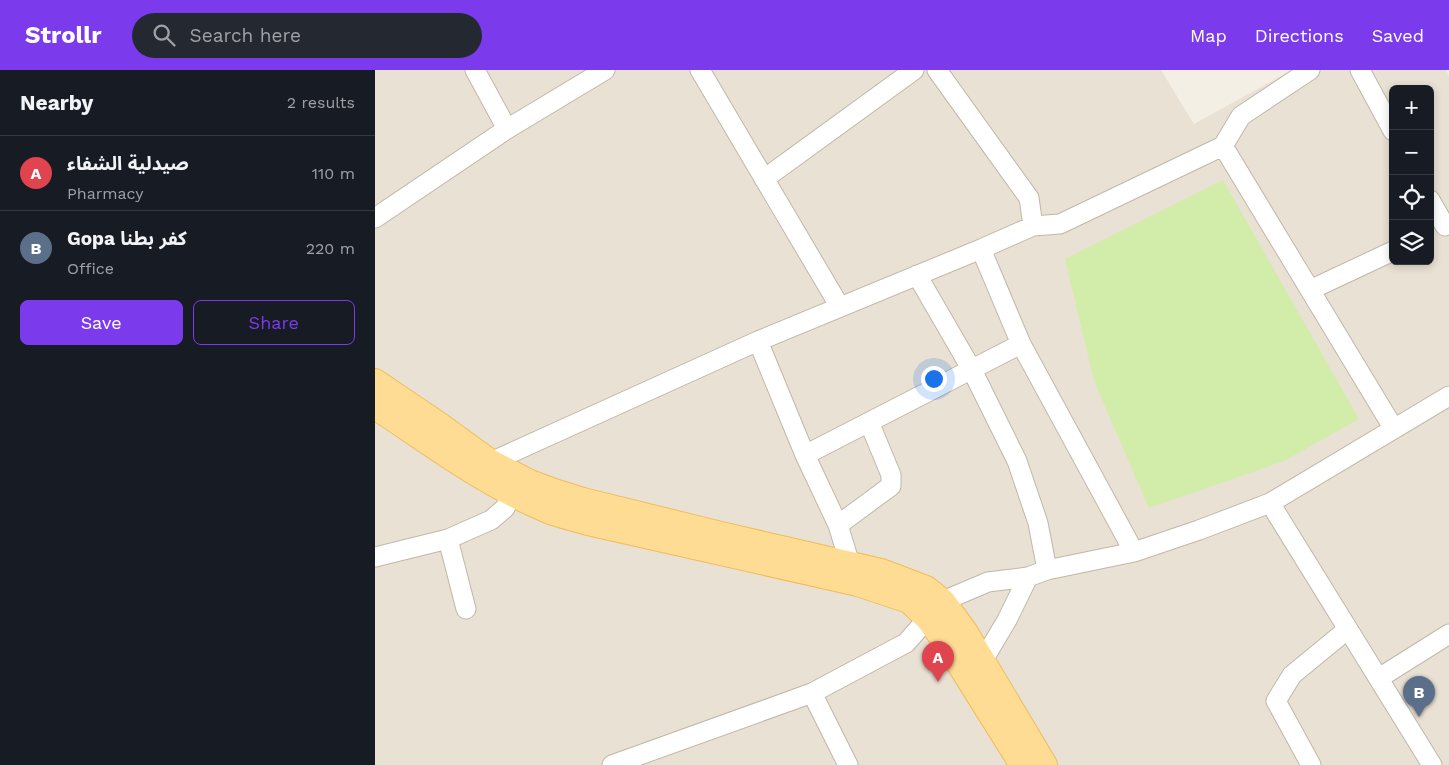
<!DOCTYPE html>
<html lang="en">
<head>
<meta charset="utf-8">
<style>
  :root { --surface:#171b24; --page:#242831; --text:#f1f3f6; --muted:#9ea1a6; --line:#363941; --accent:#7c3aed }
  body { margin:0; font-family:"Work Sans","Noto Sans Arabic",sans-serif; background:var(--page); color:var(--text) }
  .controls { position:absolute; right:15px; top:15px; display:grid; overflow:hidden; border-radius:8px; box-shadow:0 2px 8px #0003 }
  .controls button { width:45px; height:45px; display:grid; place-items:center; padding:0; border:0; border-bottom:1px solid var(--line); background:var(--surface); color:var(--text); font:25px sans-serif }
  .you { position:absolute; left:558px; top:308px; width:18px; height:18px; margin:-12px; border:4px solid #fff; border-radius:50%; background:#1a73e8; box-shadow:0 0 0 8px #1a73e833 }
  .badge { display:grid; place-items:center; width:32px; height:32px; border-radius:50%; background:var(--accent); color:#fff; font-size:16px; font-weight:700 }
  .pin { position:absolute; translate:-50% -41px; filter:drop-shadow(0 1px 2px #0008) }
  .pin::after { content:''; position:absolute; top:26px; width:18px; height:15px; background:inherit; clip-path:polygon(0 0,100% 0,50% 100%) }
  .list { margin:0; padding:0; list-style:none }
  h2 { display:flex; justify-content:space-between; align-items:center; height:65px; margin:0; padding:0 20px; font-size:21px }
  h2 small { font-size:16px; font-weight:400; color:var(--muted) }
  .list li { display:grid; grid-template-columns:32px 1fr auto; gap:15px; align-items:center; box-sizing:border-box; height:75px; padding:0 20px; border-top:1px solid var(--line) }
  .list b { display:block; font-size:19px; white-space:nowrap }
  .list p { margin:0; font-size:16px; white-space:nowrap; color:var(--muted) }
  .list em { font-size:16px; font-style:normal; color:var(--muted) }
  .actions { display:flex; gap:10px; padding:15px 20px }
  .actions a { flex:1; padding:11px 0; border:1px solid var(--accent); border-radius:8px; text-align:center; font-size:18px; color:var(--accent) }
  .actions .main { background:var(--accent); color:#fff }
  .icon { flex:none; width:28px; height:28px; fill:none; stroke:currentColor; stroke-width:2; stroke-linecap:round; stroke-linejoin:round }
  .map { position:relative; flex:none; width:1074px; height:695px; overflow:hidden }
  header { display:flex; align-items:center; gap:30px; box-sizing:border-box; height:70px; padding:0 25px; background:var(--accent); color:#fff }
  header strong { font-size:24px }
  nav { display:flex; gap:28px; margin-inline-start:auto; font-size:18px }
  .search { width:350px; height:45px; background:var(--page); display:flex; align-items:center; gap:12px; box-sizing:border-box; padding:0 18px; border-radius:28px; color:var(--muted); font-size:19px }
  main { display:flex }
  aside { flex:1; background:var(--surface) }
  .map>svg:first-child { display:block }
  .residential { fill:#e9e1d3; fill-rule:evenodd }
  .green { fill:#d1eda9 }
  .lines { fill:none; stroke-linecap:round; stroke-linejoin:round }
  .minor-casing { stroke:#c1b7a7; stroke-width:21 }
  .major-casing { stroke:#f0bc57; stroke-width:26 }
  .minor { stroke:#fff; stroke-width:19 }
  .major { stroke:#ffdc94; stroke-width:24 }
</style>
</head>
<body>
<header>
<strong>Strollr</strong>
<div class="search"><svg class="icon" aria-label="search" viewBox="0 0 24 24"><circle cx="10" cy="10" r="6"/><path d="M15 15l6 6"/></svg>Search here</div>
<nav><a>Map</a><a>Directions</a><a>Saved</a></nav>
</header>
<main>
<aside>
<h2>Nearby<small>2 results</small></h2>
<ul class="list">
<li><span class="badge" style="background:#e0444e">A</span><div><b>صيدلية الشفاء</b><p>Pharmacy</p></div><em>110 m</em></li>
<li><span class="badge" style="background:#5c6f8a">B</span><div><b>Gopa كفر بطنا</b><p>Office</p></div><em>220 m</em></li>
</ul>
<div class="actions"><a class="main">Save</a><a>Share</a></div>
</aside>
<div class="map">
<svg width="1074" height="695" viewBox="0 0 1074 695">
  <rect width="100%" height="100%" fill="#f4efe5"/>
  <path class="residential" d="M0,0H786L819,54L917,0H1071L1074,6V695H0ZM1018,19H1055V191H1018Z"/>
  <path class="green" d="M848,110L984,349L909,391L774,438L719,311L690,189Z"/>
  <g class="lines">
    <g class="minor-casing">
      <path id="minor" d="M100,0L132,59
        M325,0L465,237
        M562,0L654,128L658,156
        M985,0L1018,61
        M848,76L1019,359
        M389,109L539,0
        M1055,130L1070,156
        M0,148L132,59L230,0
        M606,179L646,274L759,482
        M542,205L597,300L642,391L663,453L672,500
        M935,220L1018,181
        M383,271L430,385L463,455L475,494
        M430,385L646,274
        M112,401L116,392L383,271L606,179L658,156L685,154L848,76L866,46L935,0
        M895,433L1057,695
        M463,455L516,416V405L494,352
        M73,469L91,539
        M0,487L73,469L116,450L130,438L136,425
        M607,592L632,550L653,507
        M1004,608L1074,564
        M437,623L473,695
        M237,695L437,623L531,573L568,531L613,512L653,507L672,500L759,482L824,460L895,433L1074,326
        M936,695L901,631L917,605L973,559"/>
    </g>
    <g class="major-casing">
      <path id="major" d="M0,311L65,355L116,392L155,412L179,421L208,430L346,464L506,501L551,518L568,531L590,561L670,695
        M0,337C56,374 110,415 173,441C186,446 200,449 213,453L483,514L534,531L553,549L570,572L647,695"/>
    </g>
    <use href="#minor" class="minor"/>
    <use href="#major" class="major"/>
  </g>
</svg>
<div class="controls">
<button>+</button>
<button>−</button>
<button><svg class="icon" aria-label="locate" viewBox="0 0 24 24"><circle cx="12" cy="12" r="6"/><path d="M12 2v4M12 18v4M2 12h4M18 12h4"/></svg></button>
<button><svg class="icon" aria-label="layers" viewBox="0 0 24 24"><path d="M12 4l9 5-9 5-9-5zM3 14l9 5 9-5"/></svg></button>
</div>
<div class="you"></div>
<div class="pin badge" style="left:563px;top:612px;background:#e0444e">A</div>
<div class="pin badge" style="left:1044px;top:647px;background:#5c6f8a">B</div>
</div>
</main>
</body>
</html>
